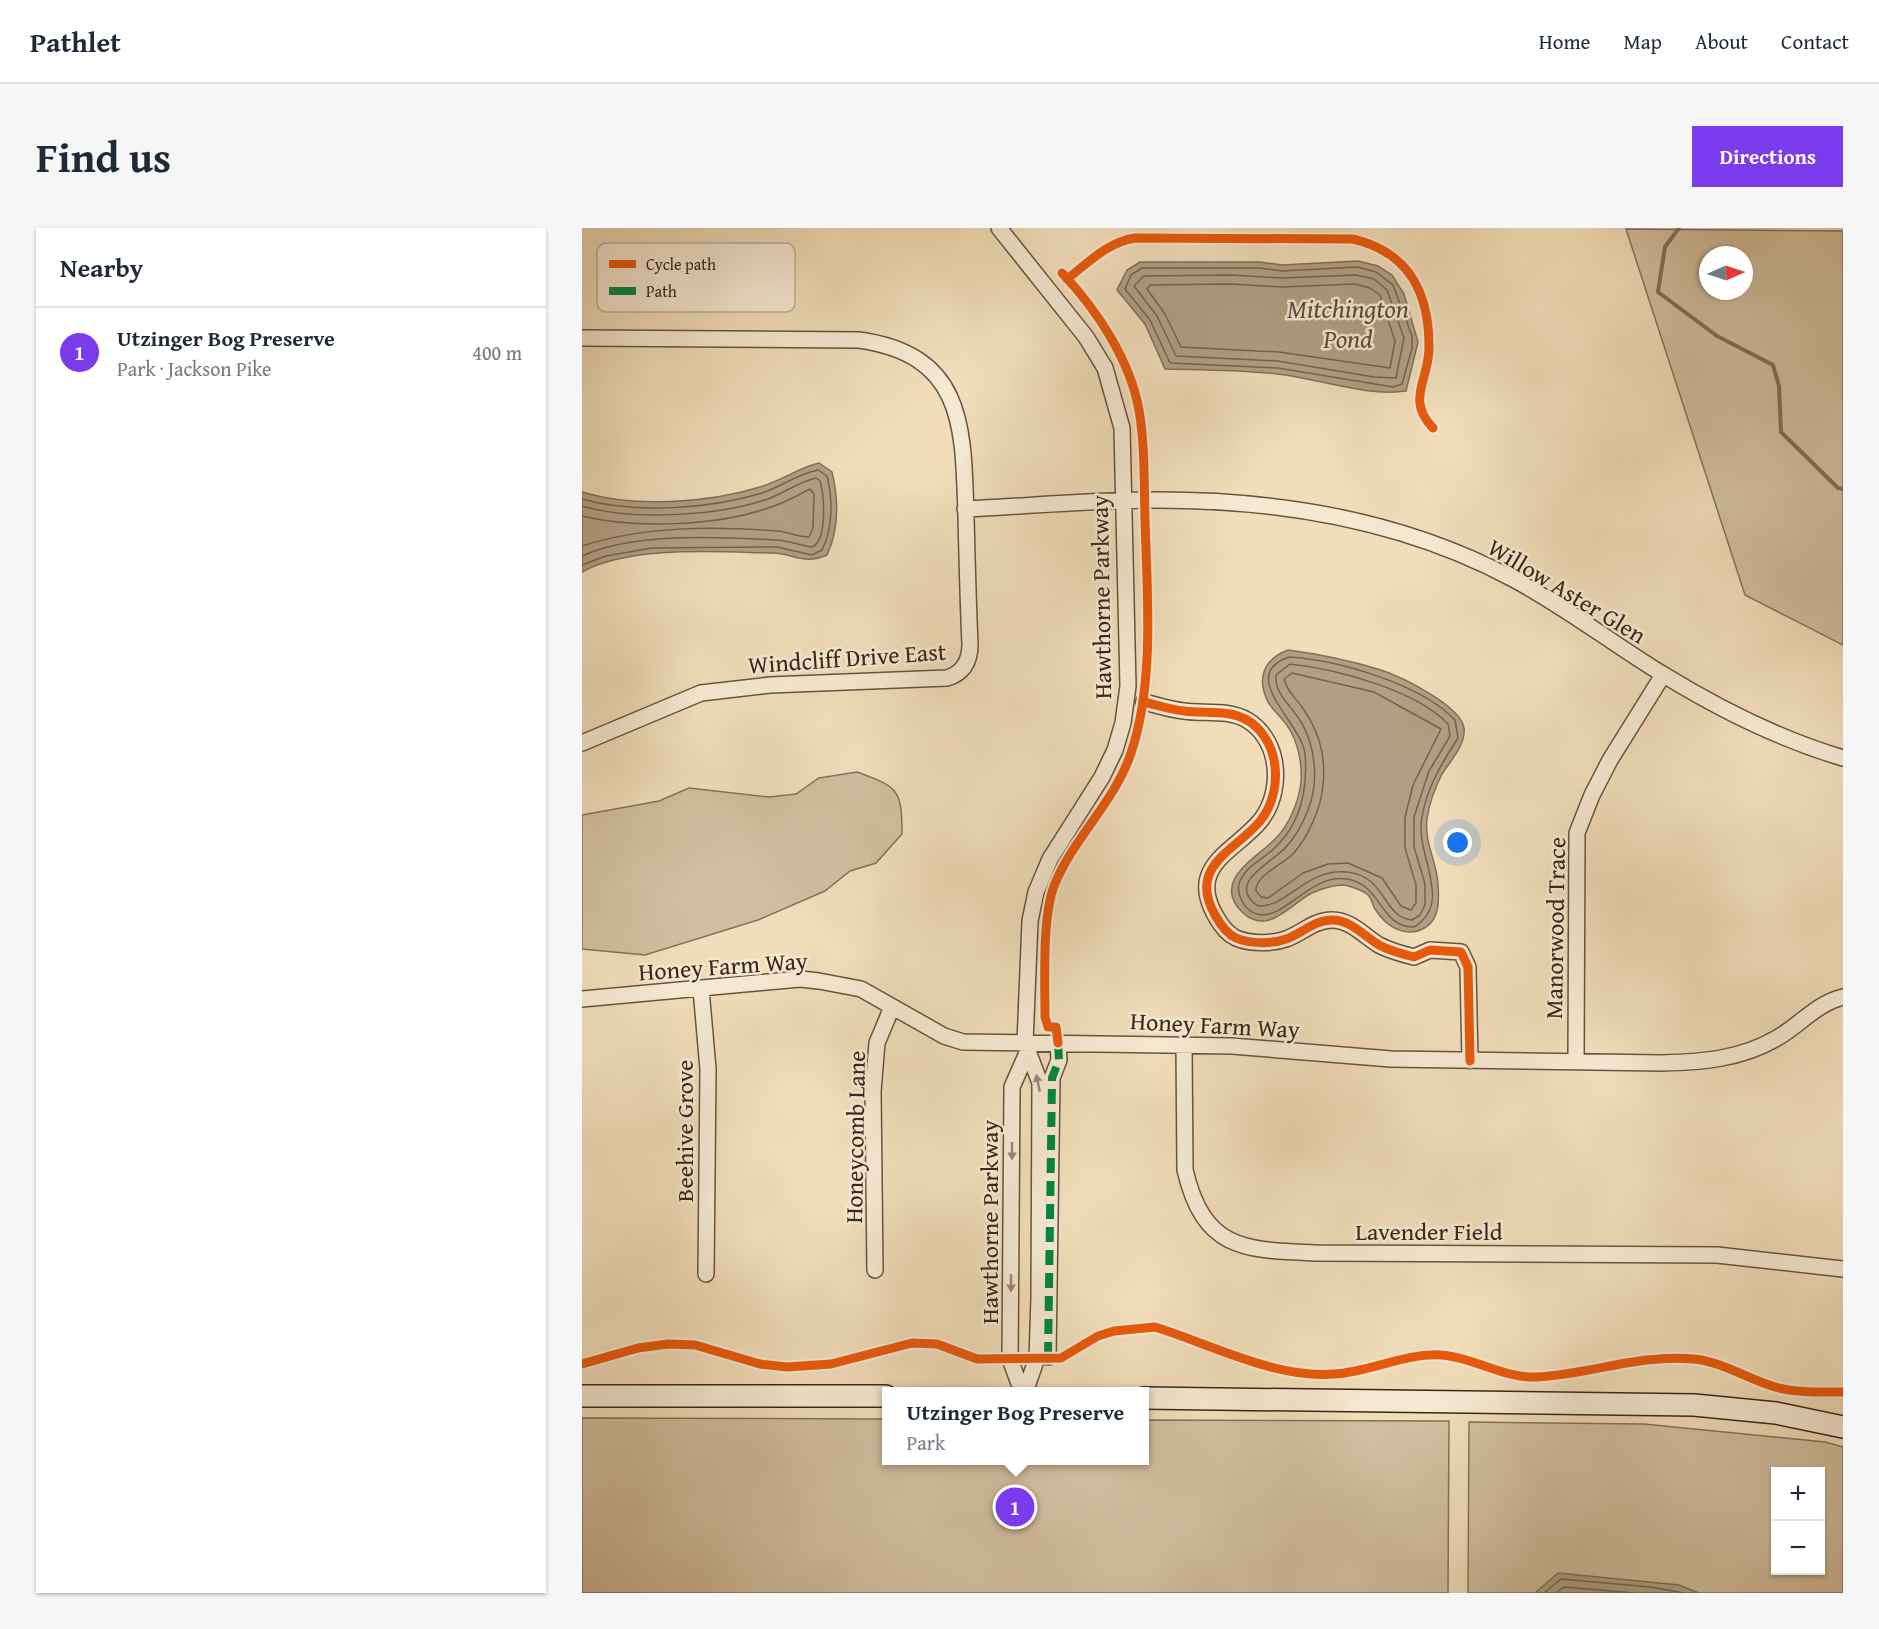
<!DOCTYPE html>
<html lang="en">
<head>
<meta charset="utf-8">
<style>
  :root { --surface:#fff; --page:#f6f6f7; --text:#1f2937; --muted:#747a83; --line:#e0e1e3; --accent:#7c3aed }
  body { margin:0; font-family:"Gentium Book Plus",serif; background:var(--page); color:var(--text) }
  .controls { position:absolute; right:18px; bottom:18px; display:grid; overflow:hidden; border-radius:0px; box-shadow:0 2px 4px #0004 }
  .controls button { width:54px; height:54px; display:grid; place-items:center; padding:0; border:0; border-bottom:2px solid var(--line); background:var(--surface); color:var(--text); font:30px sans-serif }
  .compass { position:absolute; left:1117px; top:18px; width:54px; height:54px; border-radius:50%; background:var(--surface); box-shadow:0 2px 4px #0004; rotate:87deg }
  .you { position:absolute; left:876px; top:615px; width:21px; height:21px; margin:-15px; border:4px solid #fff; border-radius:50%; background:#1a73e8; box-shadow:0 0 0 9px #1a73e833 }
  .badge { display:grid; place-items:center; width:39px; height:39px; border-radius:50%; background:var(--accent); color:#fff; font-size:20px; font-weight:700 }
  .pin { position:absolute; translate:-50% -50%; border:3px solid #fff; box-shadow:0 2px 6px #0006 }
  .popup { position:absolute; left:300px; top:1159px; width:267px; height:78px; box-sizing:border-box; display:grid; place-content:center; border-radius:0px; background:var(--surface); filter:drop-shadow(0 2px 4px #0005); font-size:20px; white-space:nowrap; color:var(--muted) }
  .popup b { font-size:22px; color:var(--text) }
  .popup::after { content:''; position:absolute; left:50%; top:100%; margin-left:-12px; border:12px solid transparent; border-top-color:var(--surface) }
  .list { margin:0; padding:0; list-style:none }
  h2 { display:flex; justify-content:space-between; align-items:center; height:78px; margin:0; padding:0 24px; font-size:26px }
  h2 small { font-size:20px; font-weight:400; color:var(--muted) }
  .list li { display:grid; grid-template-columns:39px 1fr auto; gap:18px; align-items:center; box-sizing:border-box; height:90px; padding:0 24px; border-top:2px solid var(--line) }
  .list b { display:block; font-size:22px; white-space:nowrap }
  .list p { margin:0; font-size:20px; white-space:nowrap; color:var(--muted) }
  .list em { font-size:20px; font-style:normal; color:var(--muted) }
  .map { position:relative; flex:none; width:1261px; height:1365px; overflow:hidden; border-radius:0px }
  header { display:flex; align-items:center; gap:36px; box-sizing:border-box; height:84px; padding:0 30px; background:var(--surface); border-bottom:2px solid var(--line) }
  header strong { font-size:28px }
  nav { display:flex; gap:33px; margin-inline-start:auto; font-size:21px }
  .intro { display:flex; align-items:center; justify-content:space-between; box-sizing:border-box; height:144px; padding:0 36px }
  h1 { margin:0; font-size:42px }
  .button { padding:15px 27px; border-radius:0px; background:var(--accent); color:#fff; font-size:21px; font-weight:700 }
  main { display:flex; gap:36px; padding:0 36px }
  aside { flex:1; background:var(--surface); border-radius:0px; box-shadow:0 2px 4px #0004 }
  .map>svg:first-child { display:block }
  .green { fill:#d2be9f; stroke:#86725c; stroke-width:1.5; fill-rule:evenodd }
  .water { fill:#b29f83; stroke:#826f59; stroke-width:1.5 }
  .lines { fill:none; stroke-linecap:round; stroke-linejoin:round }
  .shore { stroke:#76624e; stroke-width:1.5 }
  .stream { stroke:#826f59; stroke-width:4 }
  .street-casing { stroke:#675441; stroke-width:18 }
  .secondary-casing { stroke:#392619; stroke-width:24 }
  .street { stroke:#f6e9d2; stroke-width:15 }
  .secondary { stroke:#f6e9d2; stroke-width:21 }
  .quiet { stroke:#00873e; stroke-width:8; stroke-dasharray:15 8; stroke-linecap:butt }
  .cycleway-casing { stroke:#f6e9d2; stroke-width:13 }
  .cycleway { stroke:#e8590c; stroke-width:9 }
  .oneway { fill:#988876 }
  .labels { text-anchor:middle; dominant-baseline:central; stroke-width:5; stroke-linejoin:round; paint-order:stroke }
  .street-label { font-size:24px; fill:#392619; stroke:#f6e9d2 }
  .water-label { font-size:26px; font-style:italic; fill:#5d4a39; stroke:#f6e9d2 }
  .key { fill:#f6e9d2; stroke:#bdae9a; stroke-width:1.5 }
  .key-label { font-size:16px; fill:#392619 }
</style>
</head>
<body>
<header>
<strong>Pathlet</strong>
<nav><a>Home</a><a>Map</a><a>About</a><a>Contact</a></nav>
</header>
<div class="intro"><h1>Find us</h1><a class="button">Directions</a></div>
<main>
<aside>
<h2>Nearby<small></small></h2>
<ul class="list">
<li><span class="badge">1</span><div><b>Utzinger Bog Preserve</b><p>Park · Jackson Pike</p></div><em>400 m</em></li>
</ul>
</aside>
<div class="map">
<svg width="1261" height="1365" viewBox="0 0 1261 1365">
  <rect width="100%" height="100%" fill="#f1ddba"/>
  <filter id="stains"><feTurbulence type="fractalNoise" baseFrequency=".00333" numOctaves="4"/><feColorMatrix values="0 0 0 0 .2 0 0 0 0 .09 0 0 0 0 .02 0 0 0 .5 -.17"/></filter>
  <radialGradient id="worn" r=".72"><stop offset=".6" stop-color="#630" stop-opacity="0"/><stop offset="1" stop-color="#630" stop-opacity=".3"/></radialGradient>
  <path class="green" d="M1044,1L1261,3V417L1163,367ZM1126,27H1162V63H1126Z
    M275,544C316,559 320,561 320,606L294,635L268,643L243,663L176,692L63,727L0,721V587L77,573L107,560L187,569L214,566L237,550Z
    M0,1190L304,1191V1232H562V1192L867,1193L866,1365H0Z
    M887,1194L1062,1196L1243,1214L1261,1219V1365H886ZM1194,1244H1238V1342H1194Z"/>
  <path class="water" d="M776,33L796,38L810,47L822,66L836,114L824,163C784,169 735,150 695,146C658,142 620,142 583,141L563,96L535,62L545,42L558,34H678L700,37Z
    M237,235L250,244C257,273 257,301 245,327C222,337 213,326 191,325C137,324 49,317 0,344V264C52,280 126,275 178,259C199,253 216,240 237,235Z
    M706,422C737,426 770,433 799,442C820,449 879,478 882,500C884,517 868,533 860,546C853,560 847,576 845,591C842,615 855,634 856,656C857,671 858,690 844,699C825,711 805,700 793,681C791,678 790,672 787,668C783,663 768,658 762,657C751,657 739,661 730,665C708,676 686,709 660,684C628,652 677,629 694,610C707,597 717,573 719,554C720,537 717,519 709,504C703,492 692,484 686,474C674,450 682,431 706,422Z
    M976,1345L1097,1357L1117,1365H953Z"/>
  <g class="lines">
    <path class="shore" d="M560,40H678L700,43L775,39L794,44L811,57L830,108V120L820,156L811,159L696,140L588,135L568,92L543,61L549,47Z
      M649,47L700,50L774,47L792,51L805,62L822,110L814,150L792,149L696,133L594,128L575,88L552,58L562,48Z
      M649,56L700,59L773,56L788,60L798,67L813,113L808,140L697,124L599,119L583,86L565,61L568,57Z
      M0,271C52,286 128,281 180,265C199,259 215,246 236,242L245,248C251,272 251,300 240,322L230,327L195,319L70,320L24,328L0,337
      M0,278C50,293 134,288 183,272C201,266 216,254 234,250L238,253C242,267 246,312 230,319C218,318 206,312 194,312C138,309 51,304 0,328
      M0,288C53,301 134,298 186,280C201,276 214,268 228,261L232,266L231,300L227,309C216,309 206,304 196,303C131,298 62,298 0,318
      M707,429C756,432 839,456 873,492L876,510C860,535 845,559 840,589C832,626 873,674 832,699C797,699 801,657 765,651C728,645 701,694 675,686C662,683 653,664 658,653C664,639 677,633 687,625C718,600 726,563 723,526C720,495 654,447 707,429Z
      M708,436C754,441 834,462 866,496L868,508L847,543L832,589V619L843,656V677L838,687L830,692C800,689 805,648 765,644C724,640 705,680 676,678C642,655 692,634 705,618C714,608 721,595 726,582C737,555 734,519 719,494C710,478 692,466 694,447Z
      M710,445L792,464L859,501L831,557L823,589V620L834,657V675L829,682L819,678L800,650L766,635L746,636L721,645L686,670L679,669L674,663C673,647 702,636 712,625C727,607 739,580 741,557C744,530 737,504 722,482C715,471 705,464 702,451Z
      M962,1365L979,1351L1068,1359L1102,1365
      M974,1365L982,1359L1052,1365"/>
    <path class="stream" d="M1097,0L1083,19L1076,64L1135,108L1191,137L1197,158L1199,204L1256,260L1261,261"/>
    <g class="street-casing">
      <path id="street" d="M417,0L504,109L523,140L540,200L546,458L541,495L533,522L520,549L468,631L454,664L448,693L443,815L458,855L457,1070L455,1130L443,1164
        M0,110L277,112C384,127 381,201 384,288C385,330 386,373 388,416C388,432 382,445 365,450L188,457L119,465L0,515
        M383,281C447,278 512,272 576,272C698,272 823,293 931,351C984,379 1031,416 1082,447C1139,482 1197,511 1261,530
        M562,474C575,477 589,482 602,483C622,486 646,481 665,492C679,500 689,516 692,532C696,552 692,575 679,592C654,623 605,637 633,687C638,696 645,706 654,710C668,716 690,716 704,711C719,706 732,692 750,692C769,692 782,708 797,717C808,723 820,726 832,729L848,722L879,724L886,739L888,833
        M119,761L126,841L124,1046
        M0,771L218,751L237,753L279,761L362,808L381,814L650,818L809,831L1080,835C1121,834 1159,831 1195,810C1218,797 1235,775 1261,769
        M602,816L603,942C622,1023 663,1022 735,1025L1135,1027L1261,1041
        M994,833L995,605L1010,567L1028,532L1081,447
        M293,1042L291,863L295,815L310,779
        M466,1129L470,850L477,832L476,815
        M440,1164L428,1131L430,859L445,825"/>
    </g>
    <g class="secondary-casing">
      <path id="secondary" d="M0,1168H304
        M562,1170L1112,1177L1194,1185L1261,1199"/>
    </g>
    <use href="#street" class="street"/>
    <use href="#secondary" class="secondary"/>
    <path class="quiet" d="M466,1129L470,850L477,832L476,815"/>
    <g class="cycleway-casing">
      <path id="cycleway" d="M485,51C507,34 526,14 553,10L771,11C826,24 847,63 847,118C848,151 823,171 851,200
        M562,474C575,477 589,482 602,483C622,486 646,481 665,492C679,500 689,516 692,532C696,552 692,575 679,592C654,623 605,637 633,687C638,696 645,706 654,710C668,716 690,716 704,711C719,706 732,692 750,692C769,692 782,708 797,717C808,723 820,726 832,729L848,722L879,724L886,739L888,833
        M476,815L474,799H466L463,789C463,753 460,691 472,658C491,610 533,574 549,525C573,454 565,365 563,291C562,255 563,217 557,182C548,132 515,82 480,45
        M0,1136L56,1120L86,1116L113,1117L178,1136L205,1139L249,1136L330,1115L355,1116L395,1131L479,1130L516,1108L532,1103L573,1099C628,1116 694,1151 752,1146C788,1144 822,1125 859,1127C891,1129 923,1151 955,1149C1010,1146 1056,1126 1112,1131C1142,1134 1165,1151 1193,1159C1215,1165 1238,1164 1261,1164"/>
    </g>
    <use href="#cycleway" class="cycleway"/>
  </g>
  <defs><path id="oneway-solid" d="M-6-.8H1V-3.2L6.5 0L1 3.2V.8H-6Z" transform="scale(1.5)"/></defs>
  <g class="oneway">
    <use href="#oneway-solid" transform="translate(456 855) rotate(-102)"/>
    <use href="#oneway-solid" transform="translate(430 923) rotate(90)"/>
    <use href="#oneway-solid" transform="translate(429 1055) rotate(90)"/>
  </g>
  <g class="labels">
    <g class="street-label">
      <text transform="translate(985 363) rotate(31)">Willow Aster Glen</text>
      <text transform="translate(519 369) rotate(-91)">Hawthorne Parkway</text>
      <text transform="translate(265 430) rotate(-4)">Windcliff Drive East</text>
      <text transform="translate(973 700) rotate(-89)">Manorwood Trace</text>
      <text transform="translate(141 738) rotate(-4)">Honey Farm Way</text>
      <text transform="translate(633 797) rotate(3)">Honey Farm Way</text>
      <text transform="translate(102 903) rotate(-90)">Beehive Grove</text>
      <text transform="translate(273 909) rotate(-89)">Honeycomb Lane</text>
      <text transform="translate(407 994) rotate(-90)">Hawthorne Parkway</text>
      <text x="847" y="1003">Lavender Field</text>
    </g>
    <g class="water-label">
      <text x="766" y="80">Mitchington<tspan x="766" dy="30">Pond</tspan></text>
    </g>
  </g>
  <rect x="15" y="15" width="198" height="69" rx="9" class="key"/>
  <rect x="27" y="32" width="27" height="8" fill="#e8590c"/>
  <rect x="27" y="59" width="27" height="8" fill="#00873e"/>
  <g class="key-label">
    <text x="64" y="42">Cycle path</text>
    <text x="64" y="69">Path</text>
  </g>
  <rect width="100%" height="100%" filter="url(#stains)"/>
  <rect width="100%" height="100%" fill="url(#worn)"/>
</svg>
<div class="controls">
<button>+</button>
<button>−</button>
</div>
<svg class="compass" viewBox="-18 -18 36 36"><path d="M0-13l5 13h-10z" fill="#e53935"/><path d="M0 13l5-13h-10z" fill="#747a83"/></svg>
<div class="you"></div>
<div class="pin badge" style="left:433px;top:1279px">1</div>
<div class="popup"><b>Utzinger Bog Preserve</b>Park</div>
</div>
</main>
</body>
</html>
